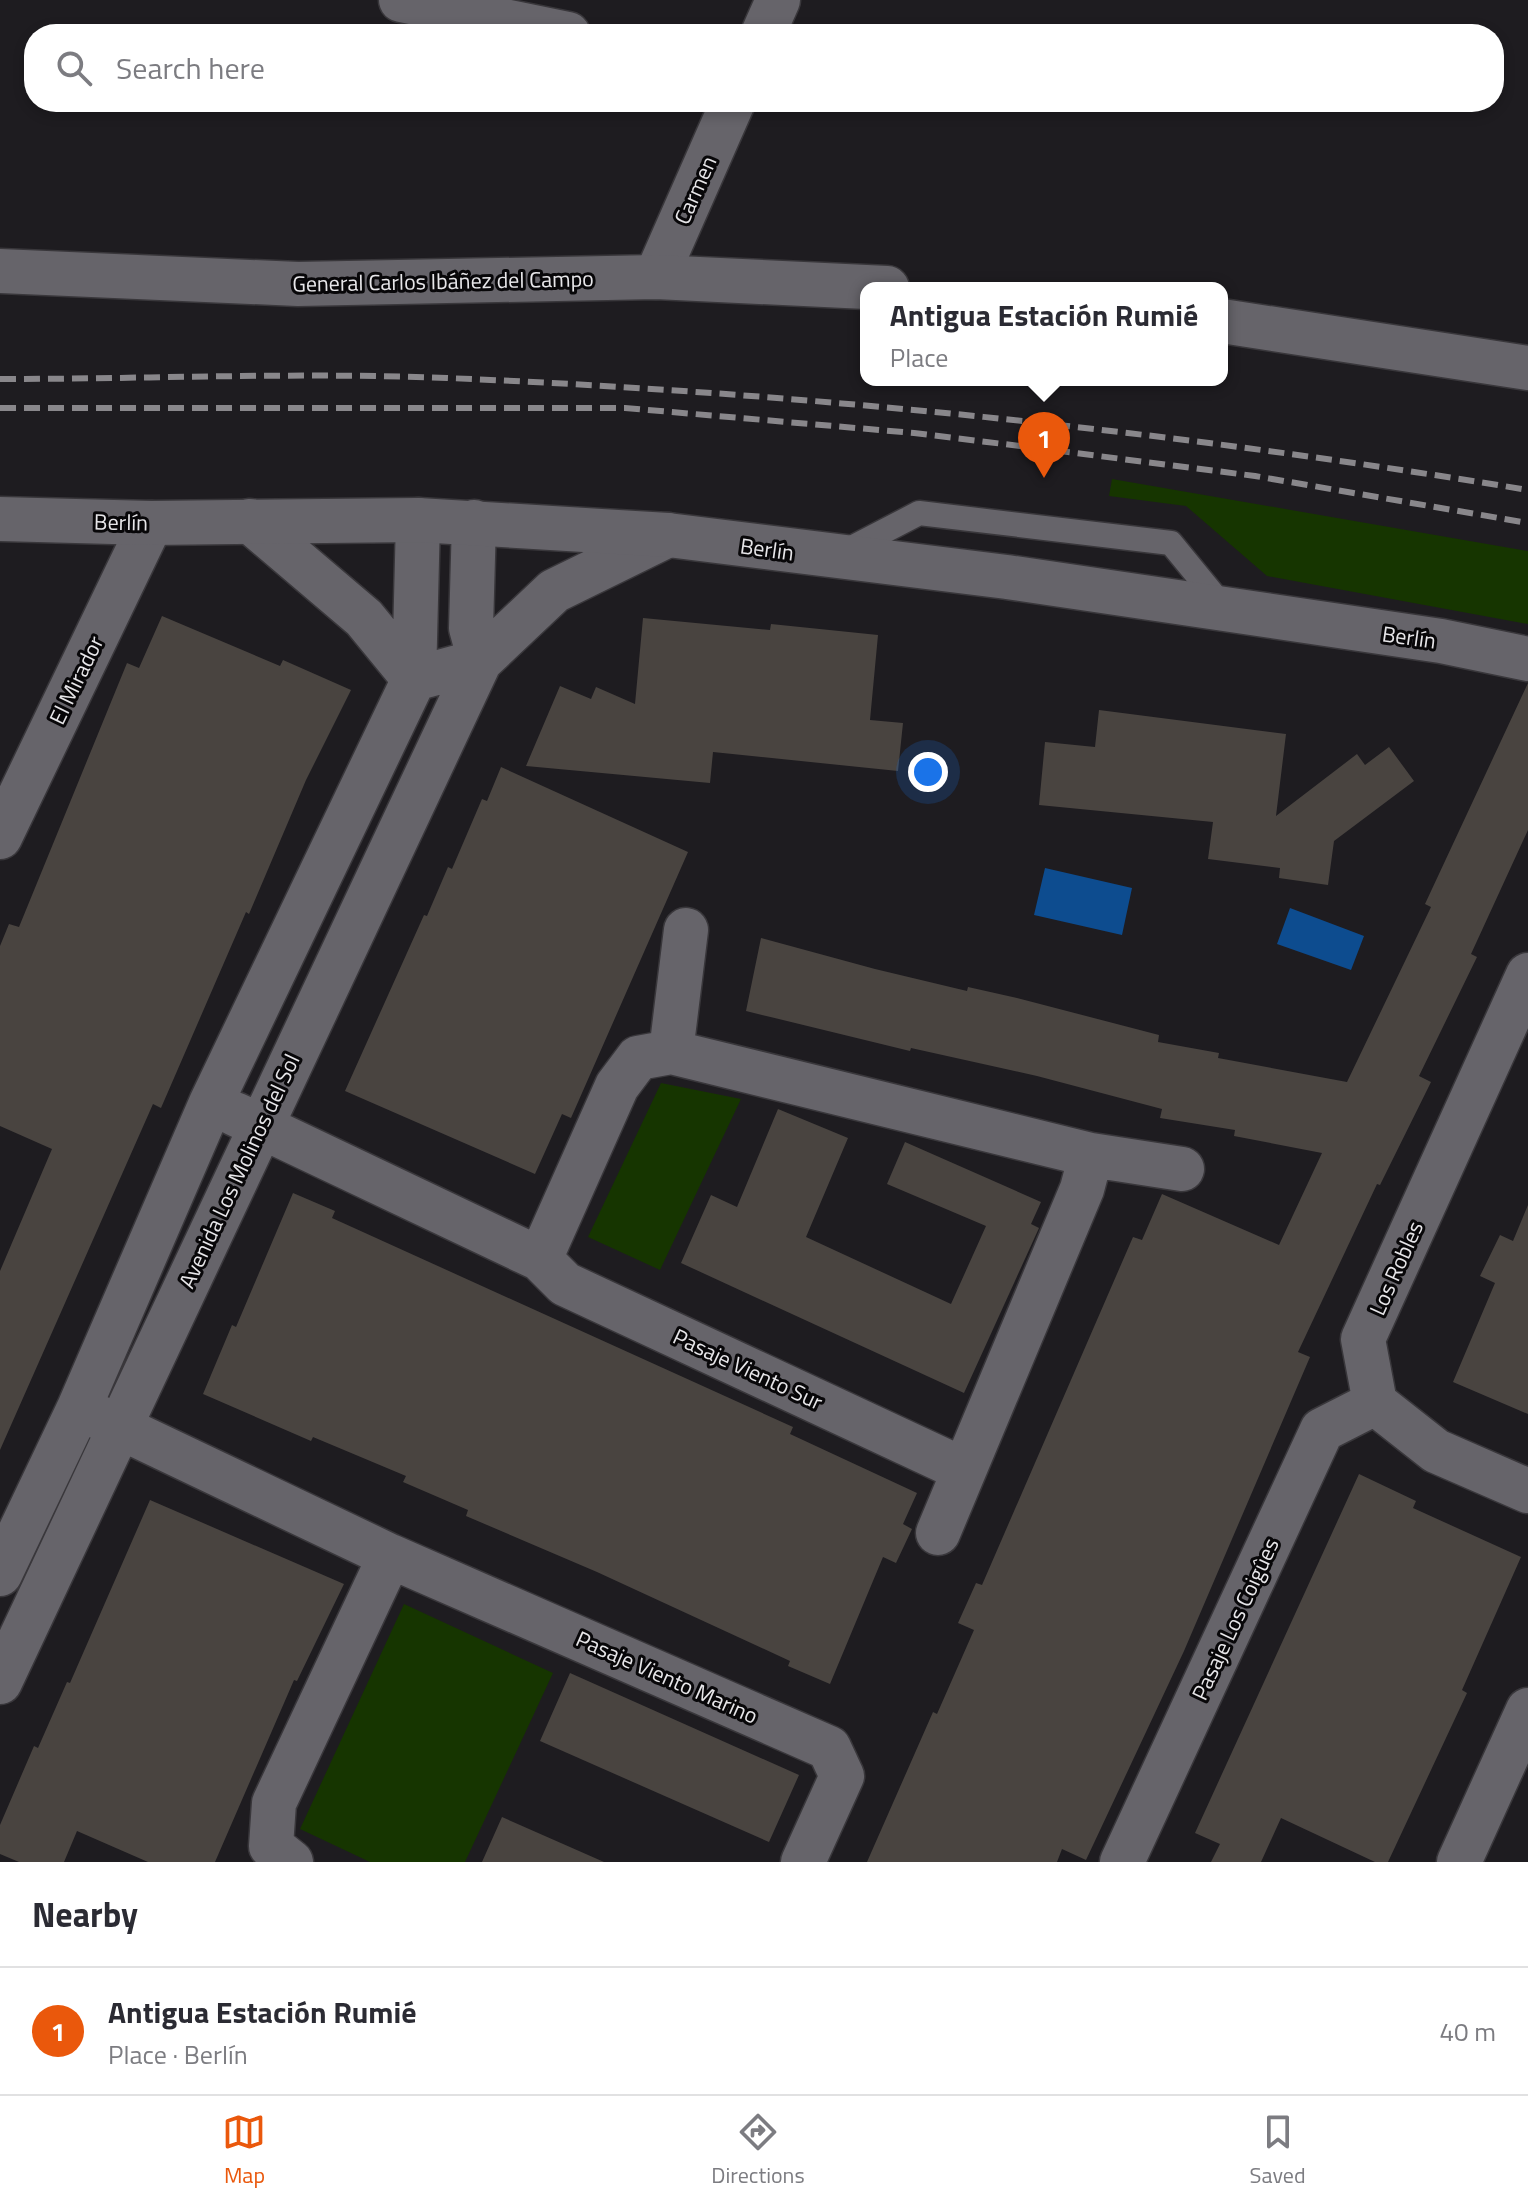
<!DOCTYPE html>
<html lang="en">
<head>
<meta charset="utf-8">
<style>
  :root { --surface:#fff; --page:#f7f7f7; --text:#2b2b33; --muted:#7c7c81; --line:#e1e1e2; --accent:#ea580c }
  body { margin:0; font-family:"Titillium Web",sans-serif; background:var(--page); color:var(--text) }
  .you { position:absolute; left:928px; top:772px; width:28px; height:28px; margin:-20px; border:6px solid #fff; border-radius:50%; background:#1a73e8; box-shadow:0 0 0 12px #1a73e833 }
  .badge { display:grid; place-items:center; width:52px; height:52px; border-radius:50%; background:var(--accent); color:#fff; font-size:26px; font-weight:700 }
  .pin { position:absolute; translate:-50% -66px; filter:drop-shadow(0 2px 4px #0008) }
  .pin::after { content:''; position:absolute; top:42px; width:28px; height:24px; background:inherit; clip-path:polygon(0 0,100% 0,50% 100%) }
  .popup { position:absolute; left:860px; top:282px; width:368px; height:104px; box-sizing:border-box; display:grid; place-content:center; border-radius:16px; background:var(--surface); filter:drop-shadow(0 2px 6px #0005); font-size:26px; white-space:nowrap; color:var(--muted) }
  .popup b { font-size:30px; color:var(--text) }
  .popup::after { content:''; position:absolute; left:50%; top:100%; margin-left:-16px; border:16px solid transparent; border-top-color:var(--surface) }
  .list { margin:0; padding:0; list-style:none }
  h2 { display:flex; justify-content:space-between; align-items:center; height:104px; margin:0; padding:0 32px; font-size:34px }
  h2 small { font-size:26px; font-weight:400; color:var(--muted) }
  .list li { display:grid; grid-template-columns:52px 1fr auto; gap:24px; align-items:center; box-sizing:border-box; height:128px; padding:0 32px; border-top:2px solid var(--line) }
  .list b { display:block; font-size:30px; white-space:nowrap }
  .list p { margin:0; font-size:26px; white-space:nowrap; color:var(--muted) }
  .list em { font-size:26px; font-style:normal; color:var(--muted) }
  .icon { flex:none; width:44px; height:44px; fill:none; stroke:currentColor; stroke-width:2; stroke-linecap:round; stroke-linejoin:round }
  .map { position:relative; flex:none; width:1528px; height:1862px; overflow:hidden }
  .search { position:absolute; background:var(--surface); box-shadow:0 4px 12px #0003; left:24px; right:24px; top:24px; height:88px; display:flex; align-items:center; gap:20px; box-sizing:border-box; padding:0 28px; border-radius:32px; color:var(--muted); font-size:30px }
  .sheet { height:232px; background:var(--surface) }
  nav { display:flex; justify-content:space-around; align-items:center; box-sizing:border-box; height:112px; border-top:2px solid var(--line); background:var(--surface); font-size:22px; color:var(--muted) }
  nav a { display:grid; justify-items:center; gap:4px }
  nav .on { color:var(--accent) }
  .map>svg:first-child { display:block }
  .green { fill:#163500 }
  .water { fill:#0d4c8f }
  .building { fill:#494440 }
  .lines { fill:none; stroke-linecap:round; stroke-linejoin:round }
  .lane-casing { stroke:#39373b; stroke-width:27 }
  .street-casing { stroke:#39373b; stroke-width:47 }
  .secondary-casing { stroke:#39373b; stroke-width:47 }
  .lane { stroke:#66646a; stroke-width:24 }
  .street { stroke:#66646a; stroke-width:44 }
  .secondary { stroke:#66646a; stroke-width:44 }
  .rail { stroke:#89878b; stroke-width:6; stroke-dasharray:16 8; stroke-linecap:butt }
  .labels { text-anchor:middle; dominant-baseline:central; stroke-width:6; stroke-linejoin:round; paint-order:stroke }
  .street-label { font-size:22px; fill:#e7e6e9; stroke:#080709 }
</style>
</head>
<body>
<div class="map">
<svg width="1528" height="1862" viewBox="0 0 1528 1862">
  <rect width="100%" height="100%" fill="#1e1c20"/>
  <path class="green" d="M1112,479L1528,551V624L1267,576L1186,506L1109,496Z
    M661,1083L741,1099L660,1270L588,1237Z
    M404,1604L553,1673L465,1862H370L300,1829Z"/>
  <path class="water" d="M1045,868L1132,888L1122,935L1034,915Z
    M1290,908L1364,936L1351,970L1277,944Z"/>
  <path class="building" d="M162,616L280,666L283,660L351,690L306,780L249,914L246,912L161,1108L153,1104L0,1450V1271L52,1149L0,1126V946L9,924L19,927L127,663L139,668Z
    M643,618L770,630L771,624L878,635L870,720L903,723L898,771L713,752L710,783L526,766L560,686L591,699L596,687L635,704Z
    M1528,683V830L1471,954L1477,957L1419,1076L1431,1082L1380,1185L1377,1184L1298,1352L1310,1357L1184,1651L1086,1860L1062,1849L1057,1862H867L933,1712L937,1714L974,1630L958,1623L976,1583L982,1585L1133,1237L1142,1240L1162,1194L1279,1245L1322,1153L1234,1136L1235,1130L1160,1118L1162,1109L1037,1076L911,1048L910,1051L746,1011L761,938L875,969L967,991L968,987L1017,998L1159,1035L1158,1042L1219,1053L1218,1058L1347,1082L1431,907L1425,904Z
    M1099,710L1286,734L1276,816L1357,754L1365,765L1389,747L1414,781L1334,841L1328,885L1279,878L1280,868L1208,859L1213,822L1039,805L1045,742L1095,747Z
    M501,767L688,852L571,1118L562,1114L535,1174L345,1091L424,915L427,916L448,867L452,869L482,799L487,801Z
    M778,1109L848,1138L806,1237L951,1304L986,1226L887,1184L905,1142L1041,1202L1031,1224L1039,1228L964,1393L681,1263L711,1195L737,1207Z
    M293,1193L335,1211L332,1218L793,1427L790,1434L917,1493L903,1524L912,1529L896,1563L883,1557L830,1684L788,1666L790,1661L597,1572L466,1516L468,1510L403,1482L406,1476L313,1437L311,1441L203,1394L232,1325L236,1327Z
    M1528,1205V1414L1453,1382L1495,1283L1480,1276L1500,1235L1513,1241Z
    M1359,1474L1416,1501L1413,1508L1521,1557L1462,1690L1467,1693L1388,1862H1375L1281,1818L1261,1862H1211L1220,1844L1195,1833Z
    M150,1500L344,1584L297,1681L294,1680L215,1862H148L77,1831L64,1862H19L0,1854V1825L34,1746L38,1748L67,1682L70,1683Z
    M570,1673L799,1775L769,1842L540,1741Z
    M502,1817L604,1862H482Z"/>
  <g class="lines">
    <g class="lane-casing">
      <path id="lane" d="M844,552L919,513L1171,543L1225,609"/>
    </g>
    <g class="street-casing">
      <path id="street" d="M401,0L568,34
        M763,34L778,0
        M656,277L733,102
        M250,521L364,618L414,679L480,661L554,591L668,535
        M0,837L151,523
        M1528,975L1363,1339L1375,1403L1436,1451L1528,1491
        M671,1052L686,930
        M235,1114L540,1259
        M1091,1155L1182,1169
        M92,1414L390,1556
        M938,1533L1082,1189L1091,1155L671,1052L638,1058L617,1086L540,1259L565,1284L964,1470
        M0,1574L79,1408L211,1103L414,679L418,520
        M0,1682L480,661L471,628L474,522
        M291,1862L271,1846L274,1803L390,1556L829,1748L842,1776L803,1862
        M1122,1862L1322,1430L1375,1403"/>
    </g>
    <g class="secondary-casing">
      <path id="secondary" d="M0,271L298,284L656,277L887,288
        M1222,321L1528,368
        M0,519L151,523L418,520L668,535L1007,577L1441,641L1528,659
        M1459,1862L1528,1710"/>
    </g>
    <use href="#lane" class="lane"/>
    <use href="#street" class="street"/>
    <use href="#secondary" class="secondary"/>
    <path class="rail" d="M0,379C149,379 299,372 447,378C809,393 1171,431 1528,490
      M0,408H625L914,433L1044,449L1255,476L1528,523"/>
  </g>
  <g class="labels">
    <g class="street-label">
      <text transform="translate(695 190) rotate(-66)">Carmen</text>
      <text transform="translate(443 281) rotate(-1)">General Carlos Ibáñez del Campo</text>
      <text transform="translate(121 522) rotate(1)">Berlín</text>
      <text transform="translate(767 549) rotate(8)">Berlín</text>
      <text transform="translate(1409 637) rotate(8)">Berlín</text>
      <text transform="translate(76 680) rotate(-64)">El Mirador</text>
      <text transform="translate(239 1171) rotate(-65)">Avenida Los Molinos del Sol</text>
      <text transform="translate(1396 1268) rotate(-66)">Los Robles</text>
      <text transform="translate(748 1369) rotate(25)">Pasaje Viento Sur</text>
      <text transform="translate(1235 1619) rotate(-65)">Pasaje Los Coigûes</text>
      <text transform="translate(667 1677) rotate(24)">Pasaje Viento Marino</text>
    </g>
  </g>
</svg>
<div class="you"></div>
<div class="pin badge" style="left:1044px;top:478px">1</div>
<div class="popup"><b>Antigua Estación Rumié</b>Place</div>
<div class="search"><svg class="icon" aria-label="search" viewBox="0 0 24 24"><circle cx="10" cy="10" r="6"/><path d="M15 15l6 6"/></svg>Search here</div>
</div>
<section class="sheet">
<h2>Nearby<small></small></h2>
<ul class="list">
<li><span class="badge">1</span><div><b>Antigua Estación Rumié</b><p>Place · Berlín</p></div><em>40 m</em></li>
</ul>
</section>
<nav>
<a class="on"><svg class="icon" aria-label="map" viewBox="0 0 24 24"><path d="M3 6l6-2 6 2 6-2v14l-6 2-6-2-6 2zM9 4v14M15 6v14"/></svg>Map</a>
<a><svg class="icon" aria-label="directions" viewBox="0 0 24 24"><path d="M12 3l9 9-9 9-9-9zM9 14v-3h6M13 9l2 2-2 2"/></svg>Directions</a>
<a><svg class="icon" aria-label="saved" viewBox="0 0 24 24"><path d="M7 4h10v16l-5-4-5 4z"/></svg>Saved</a>
</nav>
</body>
</html>
